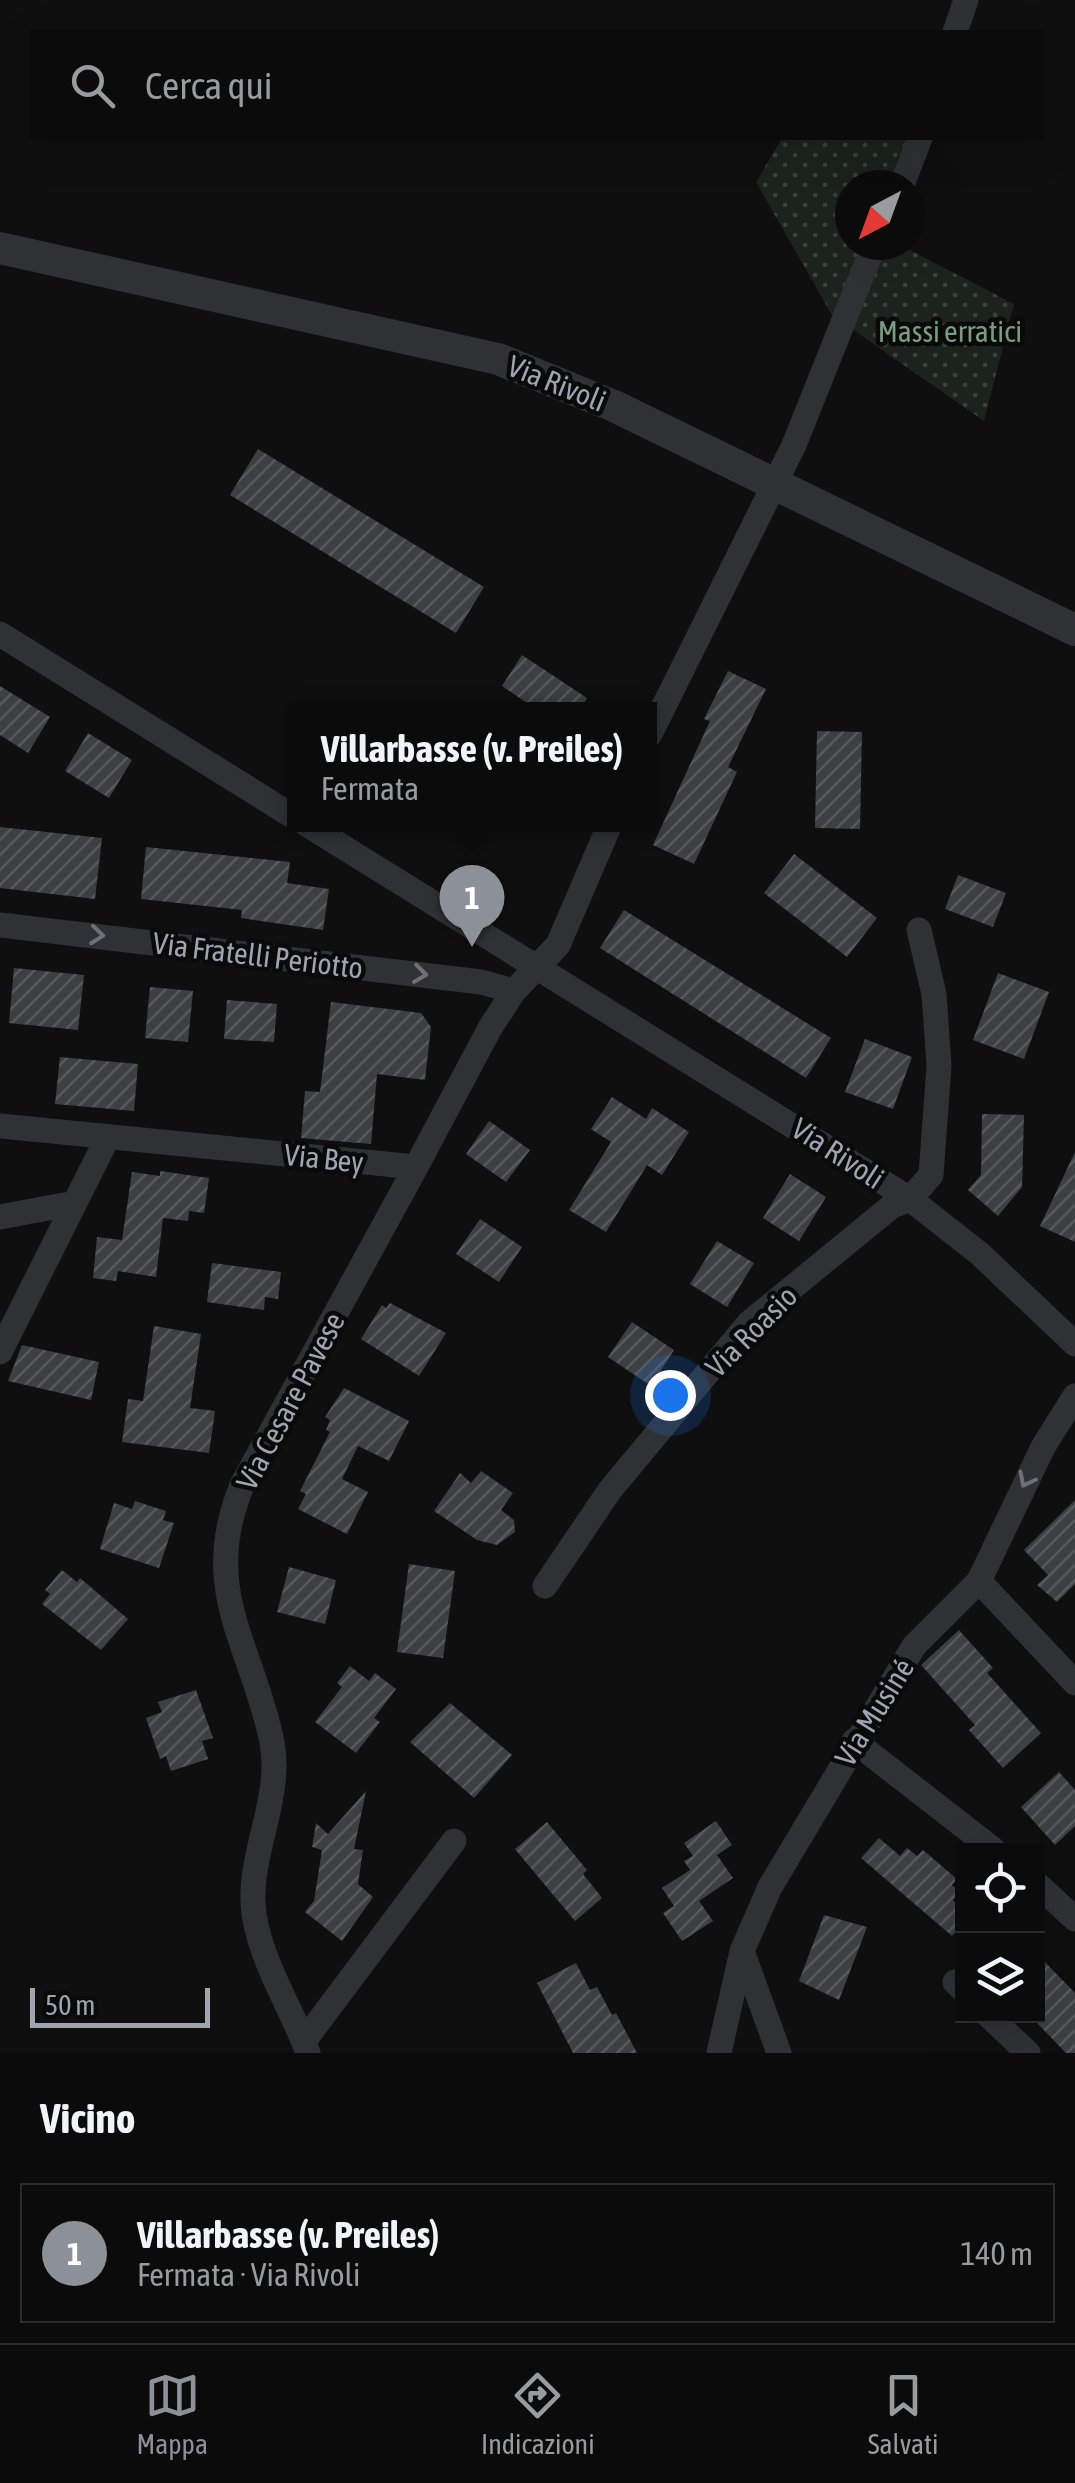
<!DOCTYPE html>
<html lang="it">
<head>
<meta charset="utf-8">
<style>
  :root { --surface:#0b0b0c; --page:#141415; --text:#f1f3f6; --muted:#9a9b9d; --line:#2b2b2d; --accent:#8c9099 }
  body { margin:0; font-family:"Asap Condensed",sans-serif; background:var(--page); color:var(--text) }
  .controls { position:absolute; right:30px; bottom:30px; display:grid; overflow:hidden; border-radius:0px; box-shadow:0 10px 40px #0002 }
  .controls button { width:90px; height:90px; display:grid; place-items:center; padding:0; border:0; border-bottom:2px solid var(--line); background:var(--surface); color:var(--text); font:50px sans-serif }
  .compass { position:absolute; left:835px; top:170px; width:90px; height:90px; border-radius:50%; background:var(--surface); box-shadow:0 10px 40px #0002; rotate:221deg }
  .scale { position:absolute; left:30px; bottom:25px; width:180px; box-sizing:border-box; padding-left:10px; border:5px solid #a0a4b1; border-top:0; font-size:28px; line-height:35px; white-space:nowrap; color:#a0a4b1; -webkit-text-stroke:8px #0a0a0b; paint-order:stroke }
  .you { position:absolute; left:670px; top:1395px; width:35px; height:35px; margin:-25px; border:8px solid #fff; border-radius:50%; background:#1a73e8; box-shadow:0 0 0 15px #1a73e833 }
  .badge { display:grid; place-items:center; width:65px; height:65px; border-radius:50%; background:var(--accent); color:#fff; font-size:32px; font-weight:700 }
  .pin { position:absolute; translate:-50% -82px; filter:drop-shadow(0 2px 5px #0008) }
  .pin::after { content:''; position:absolute; top:52px; width:35px; height:30px; background:inherit; clip-path:polygon(0 0,100% 0,50% 100%) }
  .popup { position:absolute; left:287px; top:702px; width:370px; height:130px; box-sizing:border-box; display:grid; place-content:center; border-radius:0px; background:var(--surface); filter:drop-shadow(0 2px 8px #0005); font-size:32px; white-space:nowrap; color:var(--muted) }
  .popup b { font-size:38px; color:var(--text) }
  .popup::after { content:''; position:absolute; left:50%; top:100%; margin-left:-20px; border:20px solid transparent; border-top-color:var(--surface) }
  .list { margin:0; padding:0; list-style:none }
  h2 { display:flex; justify-content:space-between; align-items:center; height:130px; margin:0; padding:0 40px; font-size:42px }
  h2 small { font-size:32px; font-weight:400; color:var(--muted) }
  .list li { display:grid; grid-template-columns:65px 1fr auto; gap:30px; align-items:center; box-sizing:border-box; height:140px; margin:0 20px 20px; padding:0 20px; border:2px solid var(--line); border-radius:0px }
  .list b { display:block; font-size:38px; white-space:nowrap }
  .list p { margin:0; font-size:32px; white-space:nowrap; color:var(--muted) }
  .list em { font-size:32px; font-style:normal; color:var(--muted) }
  .icon { flex:none; width:55px; height:55px; fill:none; stroke:currentColor; stroke-width:2; stroke-linecap:round; stroke-linejoin:round }
  .map { position:relative; flex:none; width:1075px; height:2053px; overflow:hidden }
  .search { position:absolute; background:var(--surface); box-shadow:0 10px 40px #0002; left:30px; right:30px; top:30px; height:110px; display:flex; align-items:center; gap:25px; box-sizing:border-box; padding:0 35px; border-radius:0px; color:var(--muted); font-size:38px }
  .sheet { height:290px; background:var(--surface) }
  nav { display:flex; justify-content:space-around; align-items:center; box-sizing:border-box; height:140px; border-top:2px solid var(--line); background:var(--surface); font-size:28px; color:var(--muted) }
  nav a { display:grid; justify-items:center; gap:5px }
  nav .on { color:var(--accent) }
  .map>svg:first-child { display:block }
  .grass { fill:url(#grass-dots) }
  .building { fill:url(#building-hatch) }
  .lines { fill:none; stroke-linecap:round; stroke-linejoin:round }
  .minor { stroke:#303135; stroke-width:25 }
  .tertiary { stroke:#303135; stroke-width:32 }
  .oneway { stroke:#6e7079 }
  .labels { text-anchor:middle; dominant-baseline:central; stroke-width:9; stroke-linejoin:round; paint-order:stroke }
  .park-label { font-size:30px; fill:#789c7d; stroke:#0a0a0b }
  .street-label { font-size:30px; fill:#a0a4b1; stroke:#0a0a0b }
</style>
</head>
<body>
<div class="map">
<svg width="1075" height="2053" viewBox="0 0 1075 2053">
  <defs>
    <pattern id="grass-dots" width="8" height="8" patternUnits="userSpaceOnUse" patternTransform="scale(2.5)"><rect width="8" height="8" fill="#1c231d"/><path d="M2 2h.1M6 6h.1" fill="none" stroke="#3a403b" stroke-width="1.8" stroke-linecap="round"/></pattern>
    <pattern id="building-hatch" width="6" height="6" patternUnits="userSpaceOnUse" patternTransform="scale(2.5)"><rect width="6" height="6" fill="#3e3f43"/><path d="M-1 1l2-2M0 6l6-6M5 7l2-2" fill="none" stroke="#57585c"/></pattern>
  </defs>
  <rect width="100%" height="100%" fill="#0f0f10"/>
  <path class="grass" d="M782,138H908L894,185H850V245H900L1014,304L984,421L832,315L756,182Z"/>
  <path class="building" d="M258,449L484,587L456,633L230,495Z
    M522,655L587,698L580,710H537L502,686Z
    M728,671L766,689L728,767L737,772L694,864L653,845L710,721L704,719Z
    M0,686L50,717L28,753L0,735Z
    M817,731L862,732L860,829L815,828Z
    M88,733L132,760L109,798L65,771Z
    M0,827L102,838L95,899L0,888Z
    M146,847L290,862L287,883L329,889L323,930L241,918L242,910L141,899Z
    M794,854L877,918L847,957L764,893Z
    M958,875L1006,893L993,927L945,909Z
    M624,910L831,1038L806,1078L600,948Z
    M14,968L84,975L78,1030L9,1023Z
    M998,973L1049,992L1024,1059L973,1040Z
    M150,987L193,991L188,1042L145,1038Z
    M227,1000L277,1004L274,1042L224,1039Z
    M331,1002L421,1013L431,1027L425,1080L377,1074L371,1144L301,1138L305,1091L320,1092Z
    M865,1039L912,1057L893,1109L845,1092Z
    M60,1057L138,1064L134,1111L55,1104Z
    M612,1097L646,1119L652,1108L689,1132L662,1175L647,1165L606,1232L569,1210L611,1142L591,1129Z
    M982,1114L1024,1115L1022,1187L998,1216L968,1190L981,1175Z
    M489,1121L530,1150L506,1182L466,1154Z
    M1075,1152V1242L1040,1226Z
    M160,1171L209,1178L204,1213L189,1211L188,1221L163,1218L156,1277L118,1271L116,1281L93,1278L97,1237L122,1240L132,1172L160,1176Z
    M790,1174L826,1197L799,1241L763,1218Z
    M480,1219L522,1247L499,1282L456,1254Z
    M717,1241L754,1263L727,1307L690,1284Z
    M212,1263L281,1272L278,1299L265,1297L264,1310L207,1302Z
    M390,1303L446,1333L419,1376L361,1339L382,1305L386,1308Z
    M632,1322L674,1350L651,1386L608,1357Z
    M154,1326L201,1334L190,1408L215,1411L209,1453L122,1442L128,1399L143,1401Z
    M22,1345L99,1362L91,1400L8,1381Z
    M344,1388L409,1421L389,1461L358,1446L342,1479L368,1492L347,1534L298,1509L306,1494L300,1491L330,1432L326,1430L330,1420L325,1417Z
    M481,1471L513,1493L501,1510L514,1520L515,1532L497,1545L477,1540L434,1511L460,1473L471,1483Z
    M1075,1500V1584L1057,1602L1037,1585L1048,1575L1024,1550Z
    M135,1501L166,1511L163,1520L174,1523L159,1568L100,1549L114,1503L132,1509Z
    M409,1564L455,1571L443,1658L397,1652Z
    M289,1567L336,1580L325,1624L277,1612Z
    M62,1570L77,1582L80,1578L128,1619L101,1650L42,1604L50,1594L45,1590Z
    M959,1630L993,1668L987,1673L1041,1733L1003,1768L969,1730L975,1725L921,1665Z
    M350,1666L369,1681L375,1673L396,1689L374,1718L380,1722L356,1753L315,1722L342,1687L337,1683Z
    M196,1690L213,1738L202,1741L208,1759L171,1771L166,1756L160,1759L146,1718L162,1712L158,1702Z
    M450,1703L512,1755L474,1798L410,1742Z
    M1059,1772L1075,1790V1826L1055,1845L1021,1807Z
    M366,1791L354,1849L363,1850L358,1884L373,1897L342,1941L305,1912L314,1901L322,1850L312,1847L316,1823L328,1834Z
    M716,1821L732,1845L717,1855L733,1878L699,1901L713,1921L682,1941L663,1913L674,1906L662,1888L690,1870L684,1861L693,1856L684,1843Z
    M547,1822L587,1870L583,1874L602,1898L575,1921L515,1849Z
    M879,1838L900,1856L907,1848L917,1856L923,1850L957,1879L952,1885L960,1892L953,1900L962,1909V1924L952,1936L861,1858Z
    M824,1915L867,1927L839,2000L799,1981Z
    M1038,1955L1075,1993V2053H1066L1038,2024Z
    M576,1963L590,1990L597,1987L612,2015L616,2013L637,2053H573L537,1983Z"/>
  <g class="lines">
    <path class="minor" d="M955,32L966,0
      M902,185L920,138
      M0,634L294,817
      M650,734L794,445L874,245
      M306,824L910,1199L980,1254L1075,1344
      M0,925L481,982L514,991
      M0,1126L416,1167L490,1028L514,991L558,945L610,824
      M0,1217L75,1203
      M0,1352L108,1137
      M979,1581L1075,1683
      M545,1586L610,1490L749,1323L892,1206L910,1199L931,1175L939,1066L934,994L919,930
      M854,1741L994,1850
      M1038,1885L1075,1919
      M742,1951L779,2053
      M955,1982L962,1989
      M989,2016L1028,2053
      M304,2041L454,1841
      M308,2053C291,2006 255,1953 253,1902C251,1849 282,1797 272,1742C252,1644 198,1589 243,1483L416,1167
      M719,2053L742,1951L770,1887L914,1646L979,1581L1043,1447L1075,1396"/>
    <path class="tertiary" d="M0,248L498,359L614,406L1075,630"/>
  </g>
  <defs><path id="oneway-chevron" d="M-2-3.5L2.5 0L-2 3.5" fill="none" stroke-width="1.6" stroke-linecap="round" stroke-linejoin="round" transform="scale(2.5)"/></defs>
  <g class="oneway">
    <use href="#oneway-chevron" transform="translate(97 935) rotate(6)"/>
    <use href="#oneway-chevron" transform="translate(420 974) rotate(7)"/>
    <use href="#oneway-chevron" transform="translate(1026 1480) rotate(117)"/>
  </g>
  <g class="labels">
    <g class="park-label">
      <text x="950" y="331">Massi erratici</text>
    </g>
    <g class="street-label">
      <text transform="translate(557 383) rotate(22)">Via Rivoli</text>
      <text transform="translate(258 955) rotate(7)">Via Fratelli Periotto</text>
      <text transform="translate(838 1153) rotate(33)">Via Rivoli</text>
      <text transform="translate(324 1158) rotate(6)">Via Bey</text>
      <text transform="translate(751 1331) rotate(-45)">Via Roasio</text>
      <text transform="translate(290 1401) rotate(-62)">Via Cesare Pavese</text>
      <text transform="translate(874 1712) rotate(-58)">Via Musiné</text>
    </g>
  </g>
</svg>
<div class="controls">
<button><svg class="icon" aria-label="locate" viewBox="0 0 24 24"><circle cx="12" cy="12" r="6"/><path d="M12 2v4M12 18v4M2 12h4M18 12h4"/></svg></button>
<button><svg class="icon" aria-label="layers" viewBox="0 0 24 24"><path d="M12 4l9 5-9 5-9-5zM3 14l9 5 9-5"/></svg></button>
</div>
<svg class="compass" viewBox="-18 -18 36 36"><path d="M0-13l5 13h-10z" fill="#e53935"/><path d="M0 13l5-13h-10z" fill="#9a9b9d"/></svg>
<div class="scale">50 m</div>
<div class="you"></div>
<div class="pin badge" style="left:472px;top:947px">1</div>
<div class="popup"><b>Villarbasse (v. Preiles)</b>Fermata</div>
<div class="search"><svg class="icon" aria-label="search" viewBox="0 0 24 24"><circle cx="10" cy="10" r="6"/><path d="M15 15l6 6"/></svg>Cerca qui</div>
</div>
<section class="sheet">
<h2>Vicino<small></small></h2>
<ul class="list">
<li><span class="badge">1</span><div><b>Villarbasse (v. Preiles)</b><p>Fermata · Via Rivoli</p></div><em>140 m</em></li>
</ul>
</section>
<nav>
<a class="on"><svg class="icon" aria-label="map" viewBox="0 0 24 24"><path d="M3 6l6-2 6 2 6-2v14l-6 2-6-2-6 2zM9 4v14M15 6v14"/></svg>Mappa</a>
<a><svg class="icon" aria-label="directions" viewBox="0 0 24 24"><path d="M12 3l9 9-9 9-9-9zM9 14v-3h6M13 9l2 2-2 2"/></svg>Indicazioni</a>
<a><svg class="icon" aria-label="saved" viewBox="0 0 24 24"><path d="M7 4h10v16l-5-4-5 4z"/></svg>Salvati</a>
</nav>
</body>
</html>
